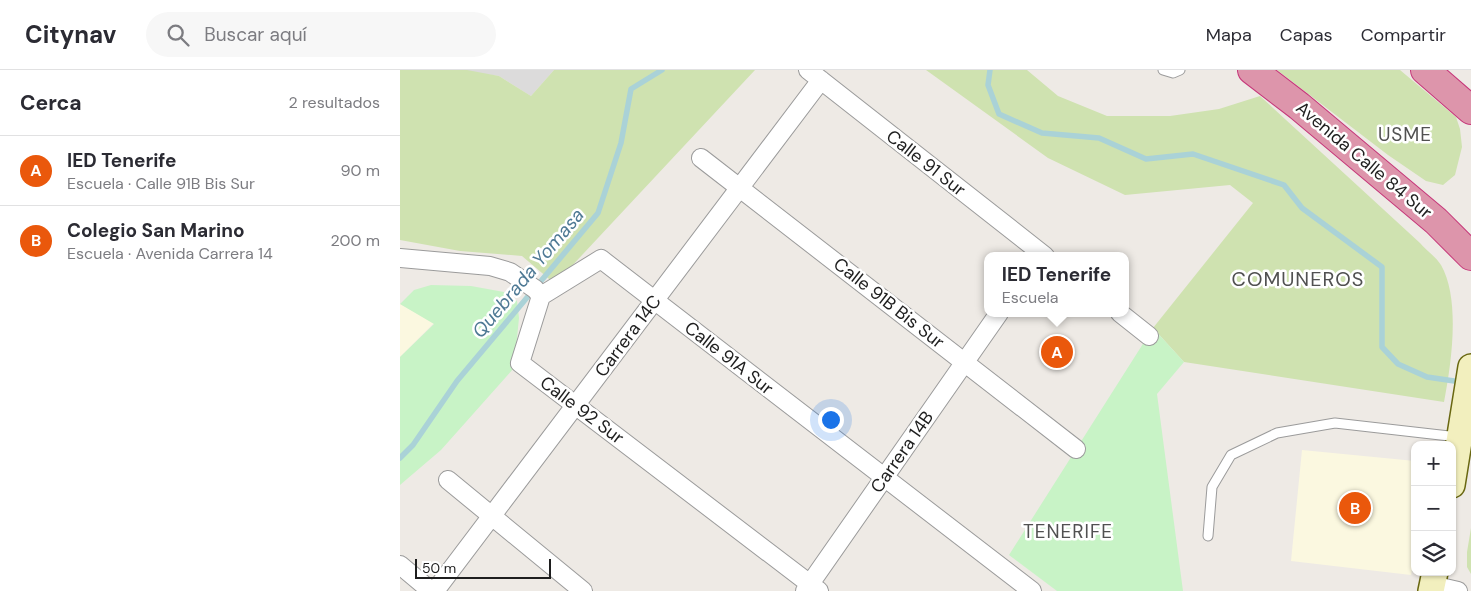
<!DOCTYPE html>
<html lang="es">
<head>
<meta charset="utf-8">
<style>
  :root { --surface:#fff; --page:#f7f7f7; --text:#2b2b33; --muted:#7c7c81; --line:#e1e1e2; --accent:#ea580c }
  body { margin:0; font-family:"DM Sans",sans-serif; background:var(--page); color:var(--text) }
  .controls { position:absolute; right:15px; bottom:15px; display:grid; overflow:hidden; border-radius:10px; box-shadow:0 1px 4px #0004 }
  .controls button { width:45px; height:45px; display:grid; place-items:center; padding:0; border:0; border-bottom:1px solid var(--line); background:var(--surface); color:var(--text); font:25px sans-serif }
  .scale { position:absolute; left:15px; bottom:12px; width:136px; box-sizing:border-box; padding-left:5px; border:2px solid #1e1e1e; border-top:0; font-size:14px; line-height:18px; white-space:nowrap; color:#1e1e1e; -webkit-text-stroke:4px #fff; paint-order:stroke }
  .you { position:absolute; left:430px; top:349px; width:18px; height:18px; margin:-12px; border:4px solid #fff; border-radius:50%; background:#1a73e8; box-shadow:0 0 0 8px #1a73e833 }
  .badge { display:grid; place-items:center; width:32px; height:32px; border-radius:50%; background:var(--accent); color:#fff; font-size:16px; font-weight:700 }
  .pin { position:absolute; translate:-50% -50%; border:2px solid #fff; box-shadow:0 1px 5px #0006 }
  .popup { position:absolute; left:584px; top:182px; width:145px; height:65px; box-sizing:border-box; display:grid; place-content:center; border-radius:10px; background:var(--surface); filter:drop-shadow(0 1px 4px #0005); font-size:16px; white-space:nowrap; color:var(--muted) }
  .popup b { font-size:19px; color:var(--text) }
  .popup::after { content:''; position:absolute; left:50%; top:100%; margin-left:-10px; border:10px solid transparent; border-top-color:var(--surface) }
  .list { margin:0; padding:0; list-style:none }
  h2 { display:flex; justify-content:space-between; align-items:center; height:65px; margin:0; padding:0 20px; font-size:21px }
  h2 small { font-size:16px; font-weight:400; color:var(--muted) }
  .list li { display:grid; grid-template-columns:32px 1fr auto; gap:15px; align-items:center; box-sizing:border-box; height:70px; padding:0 20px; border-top:1px solid var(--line) }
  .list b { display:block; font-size:19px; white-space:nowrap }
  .list p { margin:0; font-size:16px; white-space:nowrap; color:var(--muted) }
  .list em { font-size:16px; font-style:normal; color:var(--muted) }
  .icon { flex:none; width:28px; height:28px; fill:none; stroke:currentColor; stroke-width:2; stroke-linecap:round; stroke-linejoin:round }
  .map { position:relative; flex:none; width:1071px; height:521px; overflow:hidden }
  header { display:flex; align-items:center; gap:30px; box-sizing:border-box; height:70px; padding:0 25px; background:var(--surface); border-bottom:1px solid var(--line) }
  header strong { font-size:24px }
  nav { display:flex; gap:28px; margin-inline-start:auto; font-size:18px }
  .search { width:350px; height:45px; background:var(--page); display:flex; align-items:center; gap:12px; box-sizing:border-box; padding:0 18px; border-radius:28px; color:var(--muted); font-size:19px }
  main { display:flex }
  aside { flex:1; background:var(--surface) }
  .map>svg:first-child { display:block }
  .residential { fill:#dcdbdb }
  .education { fill:#fbf8e0 }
  .grass { fill:#cfe2b0 }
  .park { fill:#c8f3c6 }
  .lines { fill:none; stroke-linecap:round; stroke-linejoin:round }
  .stream { stroke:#aad2d7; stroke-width:5.5 }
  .lane-casing { stroke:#9b9b9b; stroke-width:11 }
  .street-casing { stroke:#9b9b9b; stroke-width:20 }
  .secondary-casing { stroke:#696711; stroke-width:28 }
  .highway-casing { stroke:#c6377a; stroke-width:30 }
  .lane { stroke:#fff; stroke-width:9 }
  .street { stroke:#fff; stroke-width:18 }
  .secondary { stroke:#f2efbe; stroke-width:25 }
  .highway { stroke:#dd95ab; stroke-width:28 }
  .labels { text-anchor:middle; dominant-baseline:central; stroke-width:5; stroke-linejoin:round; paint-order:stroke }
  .street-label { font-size:18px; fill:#1e1e1e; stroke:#fff }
  .neighbourhood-label { font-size:19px; letter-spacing:1px; fill:#515151; stroke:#fff }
  .water-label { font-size:19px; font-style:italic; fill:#4e7994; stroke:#fff }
  .quarter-label { font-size:20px; letter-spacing:1px; fill:#515151; stroke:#fff }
</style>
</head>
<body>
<header>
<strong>Citynav</strong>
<div class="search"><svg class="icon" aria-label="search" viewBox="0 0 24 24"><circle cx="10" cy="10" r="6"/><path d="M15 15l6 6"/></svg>Buscar aquí</div>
<nav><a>Mapa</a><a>Capas</a><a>Compartir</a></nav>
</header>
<main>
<aside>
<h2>Cerca<small>2 resultados</small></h2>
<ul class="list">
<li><span class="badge">A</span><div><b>IED Tenerife</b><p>Escuela · Calle 91B Bis Sur</p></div><em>90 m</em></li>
<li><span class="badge">B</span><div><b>Colegio San Marino</b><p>Escuela · Avenida Carrera 14</p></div><em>200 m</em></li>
</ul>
</aside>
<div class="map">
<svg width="1071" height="521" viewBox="0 0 1071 521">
  <rect width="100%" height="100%" fill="#eeeae5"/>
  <path class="residential" d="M55,0H154L131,26L99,6Z"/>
  <path class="education" d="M0,234L34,253L0,287Z
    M902,380L1015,391V484L1011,505L891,491Z"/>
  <path class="grass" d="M0,0H67L99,6L131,26L154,0H355L155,214L122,186L60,181L0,170Z
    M526,0H627L658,26L707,46H770L819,39L860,26L1020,173C1026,180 1036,187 1041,195C1061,230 1051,295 1044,332L784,292L753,258L853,133L830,115L725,125L648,88Z
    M877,0H1000L1056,47L1060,59L1062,77L1055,105L1043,115L1026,111L988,85Z
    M1071,458V504L1067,497V482Z"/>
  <path class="park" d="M31,215L71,216L104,222L117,231L119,248L114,298L41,380L0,415V287L34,254L0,234L14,220Z
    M753,258L784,292L757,324L783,521H657L609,485Z"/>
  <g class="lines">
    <path class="stream" d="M590,0L588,15L599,44L642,63L699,68L746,89L793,84L884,115L902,138L982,197V277L998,294L1027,307L1061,312
      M0,388L13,375L57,311L198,143L221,73L231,19L262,0"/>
    <g class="lane-casing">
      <path id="lane" d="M763,0L773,3L780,0
        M808,466L812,417L831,385L877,363L935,353L1058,367"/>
    </g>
    <g class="street-casing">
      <path id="street" d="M408,0L645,186
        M301,88L676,379
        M0,188L90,196L110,202L135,219L141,226
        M141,226L201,189L632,521
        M141,226L120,293L419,521
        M720,243L749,266
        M48,410L183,521
        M0,495L31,521
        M1032,515L1058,521
        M35,521L421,10
        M405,521L599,243"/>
    </g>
    <g class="secondary-casing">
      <path id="secondary" d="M1052,415L1071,297
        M1031,521L1035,502"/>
    </g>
    <g class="highway-casing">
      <path id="highway" d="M852,0L899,36L1036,151L1071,186
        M1025,0L1071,40"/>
    </g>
    <use href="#lane" class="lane"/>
    <use href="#street" class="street"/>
    <use href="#secondary" class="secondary"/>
    <use href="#highway" class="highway"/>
  </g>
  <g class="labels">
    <g class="street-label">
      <text transform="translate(964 90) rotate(40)">Avenida Calle 84 Sur</text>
      <text transform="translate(526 93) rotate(38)">Calle 91 Sur</text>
      <text transform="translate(489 233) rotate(38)">Calle 91B Bis Sur</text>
      <text transform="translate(228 266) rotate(-53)">Carrera 14C</text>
      <text transform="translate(329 288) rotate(38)">Calle 91A Sur</text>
      <text transform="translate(182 340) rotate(37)">Calle 92 Sur</text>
      <text transform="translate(502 382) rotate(-55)">Carrera 14B</text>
    </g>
    <g class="neighbourhood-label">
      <text x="1005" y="64">USME</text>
      <text x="668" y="461">TENERIFE</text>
    </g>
    <g class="water-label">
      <text transform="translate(128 203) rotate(-50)">Quebrada Yomasa</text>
    </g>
    <g class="quarter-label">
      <text x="898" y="209">COMUNEROS</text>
    </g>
  </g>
</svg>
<div class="controls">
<button>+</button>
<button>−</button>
<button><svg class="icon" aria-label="layers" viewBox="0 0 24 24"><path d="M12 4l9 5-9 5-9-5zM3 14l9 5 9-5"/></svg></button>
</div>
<div class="scale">50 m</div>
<div class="you"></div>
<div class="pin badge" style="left:657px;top:282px">A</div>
<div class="popup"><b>IED Tenerife</b>Escuela</div>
<div class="pin badge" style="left:955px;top:438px">B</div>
</div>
</main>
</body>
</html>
